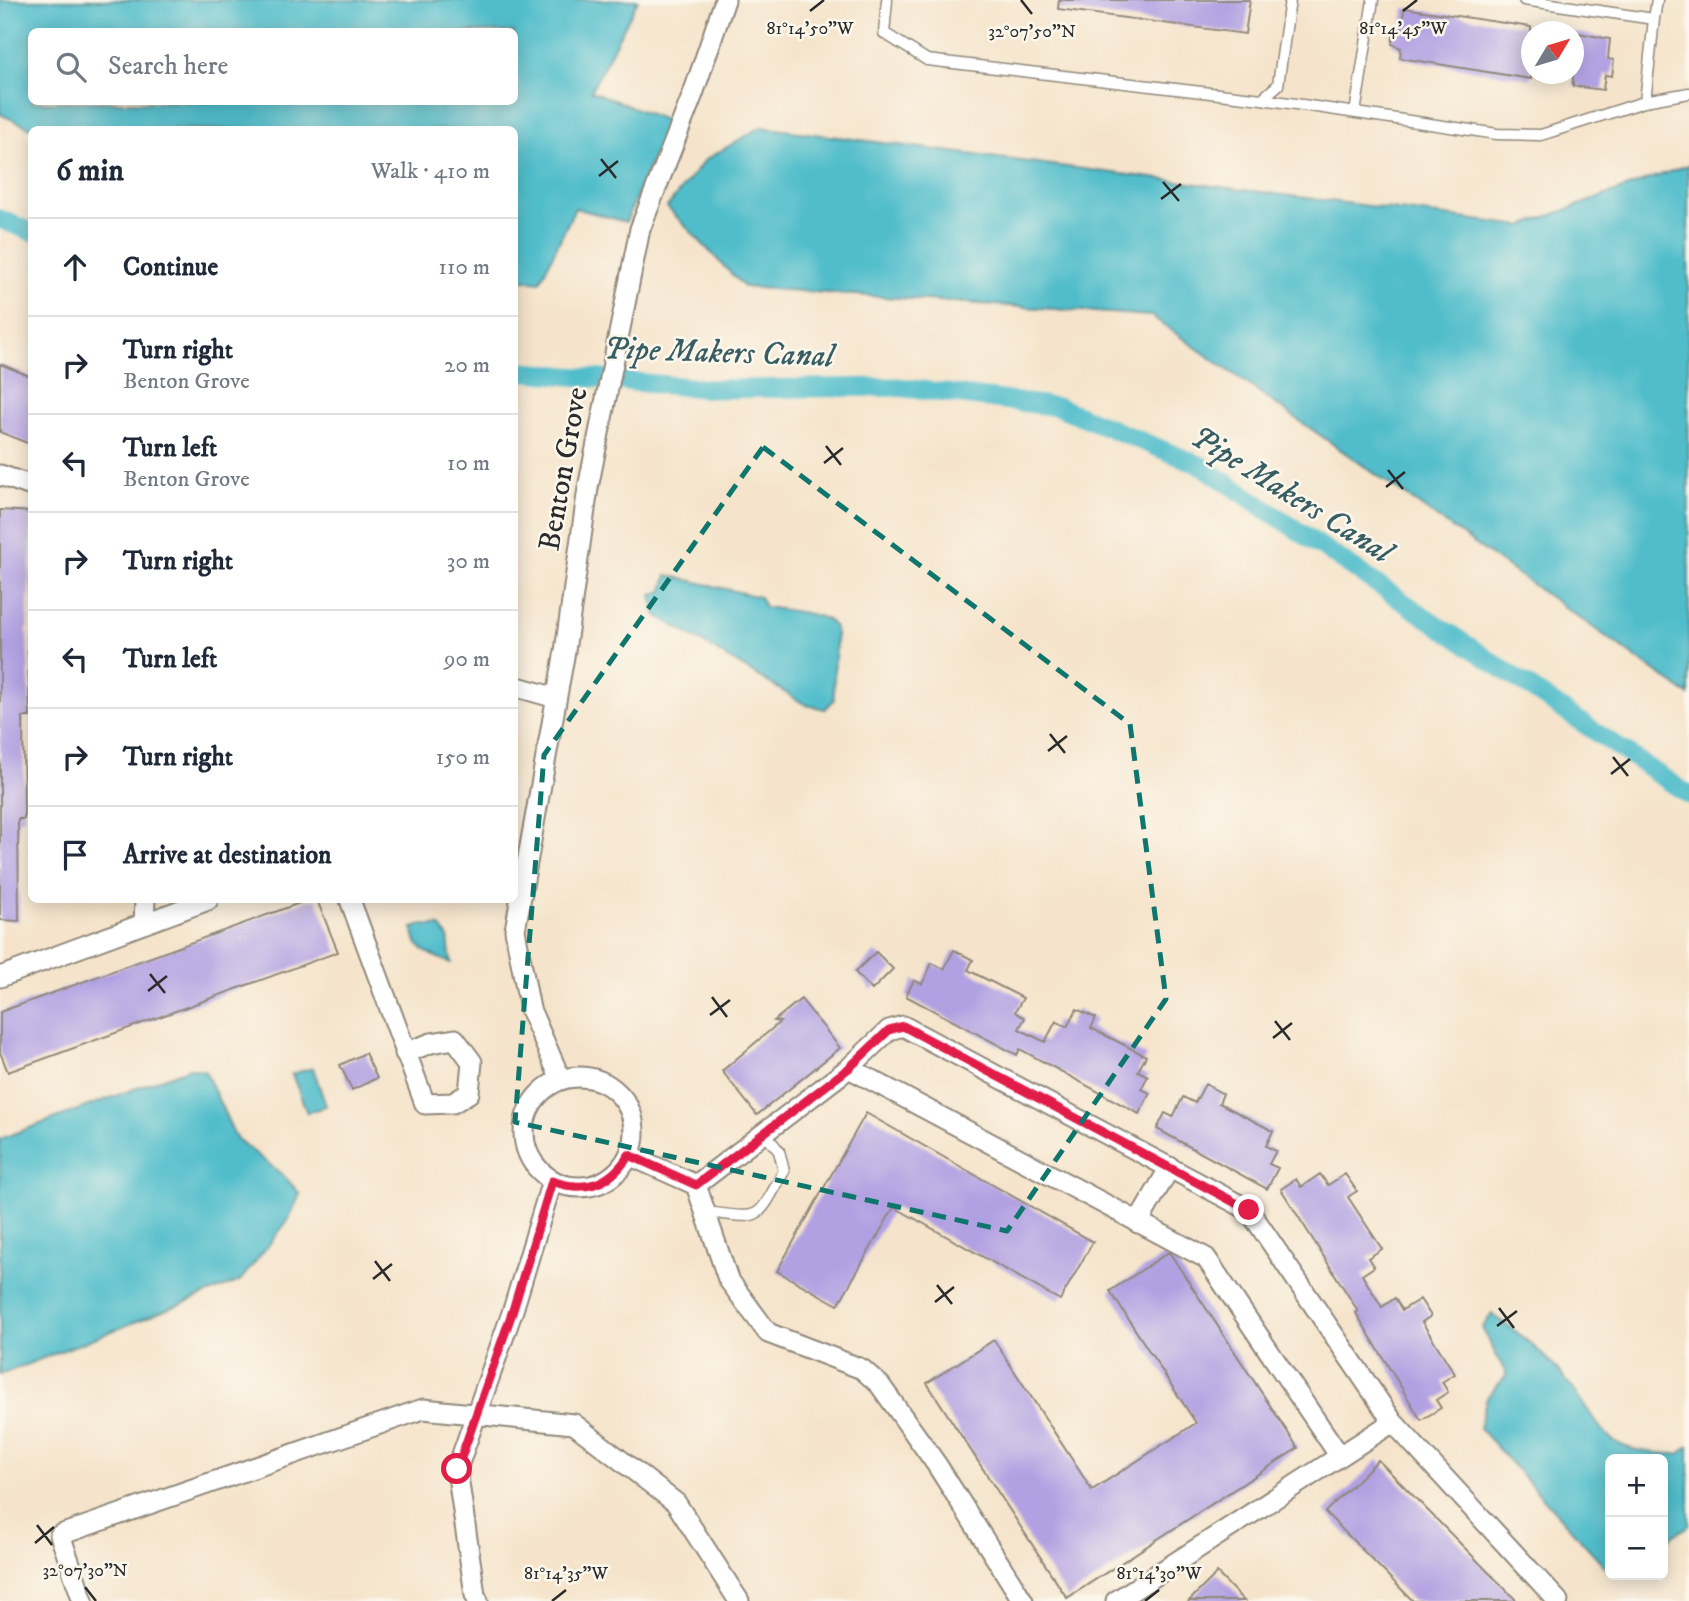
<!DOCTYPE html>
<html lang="en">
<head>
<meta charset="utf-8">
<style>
  :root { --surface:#fff; --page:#f6f6f7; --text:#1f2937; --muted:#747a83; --line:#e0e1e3 }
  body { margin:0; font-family:"IM FELL DW Pica",serif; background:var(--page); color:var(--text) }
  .controls { position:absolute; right:21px; bottom:21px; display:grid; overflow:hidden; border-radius:10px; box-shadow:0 4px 18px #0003 }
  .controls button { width:63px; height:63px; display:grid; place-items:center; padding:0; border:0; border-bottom:2px solid var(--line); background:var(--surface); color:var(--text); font:35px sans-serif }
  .compass { position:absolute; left:1521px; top:21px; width:63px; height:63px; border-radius:50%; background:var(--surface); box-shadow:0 4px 18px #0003; rotate:52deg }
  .stop { position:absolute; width:21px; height:21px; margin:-16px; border:5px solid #e11d48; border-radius:50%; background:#fff }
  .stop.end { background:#e11d48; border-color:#fff; box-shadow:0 2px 7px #0008 }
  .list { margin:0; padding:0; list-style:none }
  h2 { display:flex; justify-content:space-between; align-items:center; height:91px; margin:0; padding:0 28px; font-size:30px }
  h2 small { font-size:23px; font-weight:400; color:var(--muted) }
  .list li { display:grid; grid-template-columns:46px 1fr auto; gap:21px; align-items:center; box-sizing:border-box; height:98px; padding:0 28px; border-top:2px solid var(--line) }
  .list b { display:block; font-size:26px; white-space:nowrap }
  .list p { margin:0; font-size:23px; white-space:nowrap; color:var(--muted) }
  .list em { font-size:23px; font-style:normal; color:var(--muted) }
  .icon { flex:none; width:38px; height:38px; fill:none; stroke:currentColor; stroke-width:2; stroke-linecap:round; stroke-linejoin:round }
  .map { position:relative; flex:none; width:1689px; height:1601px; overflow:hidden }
  .search { position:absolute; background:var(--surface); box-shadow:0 4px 18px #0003; left:28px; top:28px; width:490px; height:77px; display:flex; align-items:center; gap:18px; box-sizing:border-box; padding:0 24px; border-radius:10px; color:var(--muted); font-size:26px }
  .panel { position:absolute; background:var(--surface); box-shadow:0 4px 18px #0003; left:28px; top:126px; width:490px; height:777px; border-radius:10px }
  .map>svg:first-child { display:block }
  .water { fill:#51bdcb; stroke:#3e747b; stroke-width:2; fill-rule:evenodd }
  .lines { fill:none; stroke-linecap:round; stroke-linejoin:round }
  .canal { stroke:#51bdcb; stroke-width:19 }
  .building { fill:#b2a1e2 }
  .lane-casing { stroke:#90887b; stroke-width:13 }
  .street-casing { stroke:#90887b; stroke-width:23 }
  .lane { stroke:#fff; stroke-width:10 }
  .street { stroke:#fff; stroke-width:19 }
  .route { stroke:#e11d48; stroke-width:9 }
  .marked { fill:none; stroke:#0f766e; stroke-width:5; stroke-dasharray:14 9; stroke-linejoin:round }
  .ticks { fill:none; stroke:#2b2b2b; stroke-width:2.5 }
  .labels { text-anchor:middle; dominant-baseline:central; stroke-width:5; stroke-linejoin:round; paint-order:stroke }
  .street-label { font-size:30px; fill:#2b2b2b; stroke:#fbf7ec }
  .water-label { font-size:32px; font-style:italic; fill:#385e63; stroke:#fbf7ec }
  .ticks-label { font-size:18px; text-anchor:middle; fill:#2b2b2b; stroke:#fbf7ec; stroke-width:5; stroke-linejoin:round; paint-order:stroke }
</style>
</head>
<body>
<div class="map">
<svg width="1689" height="1601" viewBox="0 0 1689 1601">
  <rect width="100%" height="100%" fill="#fbf7ec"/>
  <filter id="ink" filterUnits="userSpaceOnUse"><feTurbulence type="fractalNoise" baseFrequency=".0143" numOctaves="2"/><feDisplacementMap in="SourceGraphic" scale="14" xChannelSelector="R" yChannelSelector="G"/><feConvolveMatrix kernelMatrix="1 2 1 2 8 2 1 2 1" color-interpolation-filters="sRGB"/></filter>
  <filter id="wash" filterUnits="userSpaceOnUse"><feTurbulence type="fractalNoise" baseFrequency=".00686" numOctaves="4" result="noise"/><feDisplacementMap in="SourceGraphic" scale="28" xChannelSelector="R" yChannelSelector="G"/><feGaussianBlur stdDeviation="1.57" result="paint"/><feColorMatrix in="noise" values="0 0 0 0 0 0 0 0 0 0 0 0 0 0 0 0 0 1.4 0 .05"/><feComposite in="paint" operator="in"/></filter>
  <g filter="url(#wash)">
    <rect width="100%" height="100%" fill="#f5e4cb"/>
    <path class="water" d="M0,0H638L591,91L668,121L626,222L575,208L540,282L515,279L514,130L33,129L0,114ZM32,32H514V102H32Z
      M761,127L1522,226L1688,165L1689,695L1151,316L744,287L667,207L705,160Z
      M667,575L760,597L765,607C861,620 831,618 834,700L825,709L806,705L655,614L652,595L663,591Z
      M422,925L440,926L448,937L451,963C433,956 413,951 413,928Z
      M190,1068L205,1071L236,1138L284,1176L300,1194L289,1219L240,1281L0,1375V1139Z
      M313,1068L326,1106L307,1113L292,1074Z
      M1492,1314C1519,1333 1543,1352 1564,1377C1608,1432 1598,1453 1679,1454L1689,1446V1526L1671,1537L1663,1549V1459H1610V1572L1479,1428L1487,1397L1507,1375L1482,1328Z"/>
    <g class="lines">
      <path class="canal" d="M0,219L32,232
        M514,371L711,389L897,387L1059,407L1202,466L1689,795"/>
    </g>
    <g id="blocks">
      <path class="building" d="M1059,0H1250L1245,34L1058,9Z
        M1404,8L1531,27V79L1400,58L1401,48L1392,44L1394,29H1402Z
        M1573,32L1610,39L1608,59L1614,60L1612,76L1605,75L1603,90L1573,86Z
        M0,364L32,377V445L0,432Z
        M0,510L32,512L27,631L30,717H23L24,819H18L19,921L0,920Z
        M308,900H317L338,952L8,1072L0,1052V1012Z
        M954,950L973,960L968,970L1023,998L1015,1012L1025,1018L1019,1029L1045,1042L1056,1021L1067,1027L1077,1009L1096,1018L1091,1028L1146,1056L1138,1071L1148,1076L1141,1089L1150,1093L1139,1114L1020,1049L1017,1055L906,996L914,980L922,984L932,963L944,969Z
        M876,952L893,969L872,990L855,972Z
        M801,999L840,1048L757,1115L722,1071L780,1022L774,1021Z
        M365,1053L377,1078L352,1090L340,1065Z
        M1205,1084L1223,1094L1219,1103L1273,1131L1266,1146L1276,1151L1269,1164L1278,1168L1267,1189L1157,1129L1165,1113L1173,1117L1183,1097L1195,1103Z
        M866,1113L1093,1242L1060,1300L894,1207L838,1305L777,1271Z
        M1320,1174L1328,1185L1345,1174L1357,1191L1348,1197L1382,1249L1368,1258L1374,1267L1362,1275L1382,1307L1395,1298L1402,1310L1420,1299L1431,1316L1422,1322L1455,1374L1442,1382L1448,1392L1436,1400L1441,1408L1421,1420L1356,1313L1358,1311L1281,1189L1296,1179L1301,1187Z
        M1169,1252L1298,1448L1067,1598L927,1383L994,1340L1092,1490L1196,1423L1110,1291Z
        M1378,1460L1517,1601H1413L1325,1512Z
        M1217,1573L1244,1601H1189Z"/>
    </g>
  </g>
  <g filter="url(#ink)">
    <use href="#blocks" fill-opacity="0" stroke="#90887b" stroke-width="2"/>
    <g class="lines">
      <g class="lane-casing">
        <path id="lane" d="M887,0L884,33L927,60L1262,99L1278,85L1290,0
          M1524,0L1654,19L1645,102
          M1654,19L1657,0
          M1262,99L1497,134L1541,135L1650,100L1689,93
          M1355,113L1373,0
          M706,1212C763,1219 756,1222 784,1171L779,1151L764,1133"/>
      </g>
      <g class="street-casing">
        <path id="street" d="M0,475L32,486
          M514,686L556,698
          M350,900L425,1104L453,1103L469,1093L472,1062L455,1039L431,1043L405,1053
          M144,923L145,900
          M0,977L208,900
          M849,1068L1206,1258L1339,1455
          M524 1132a55 55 0 1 1 110 0a55 55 0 1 1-110 0Z
          M561,1080L530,1009L515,930L565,651L588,488L640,229L693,94L725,0
          M629,1155L696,1185L728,1279L768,1333L862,1369L880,1385L937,1465L1023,1601
          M696,1185L849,1068L889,1030L903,1026L1249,1210L1393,1422L1558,1601
          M1138,1223L1170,1167
          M83,1601L60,1535L423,1409L574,1424L676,1503L739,1601
          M478,1601L475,1595L457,1469L513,1310L552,1181
          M1116,1601L1393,1422"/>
      </g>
      <use href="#lane" class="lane"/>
      <use href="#street" class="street"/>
    </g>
  </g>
  <g class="lines" filter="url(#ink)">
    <path class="route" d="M457,1469L513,1310L552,1181C585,1193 610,1185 629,1155L696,1185L849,1068L889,1030L903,1026L1249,1210"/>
  </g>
  <path class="marked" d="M763,447L1130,724L1166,999L1007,1231L515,1122L544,755Z"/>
  <path class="ticks" d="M1021,0L1032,14M810,11L824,0M1403,11L1417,0M601,159L616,178M599,176L618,161M1163,182L1179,201M1161,199L1181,184M826,446L841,465M824,463L843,448M1388,470L1403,489M1386,487L1405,472M1050,734L1065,753M1048,751L1067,736M1613,757L1628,776M1611,774L1630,759M150,974L165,993M148,991L167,976M712,997L727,1017M710,1015L730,1000M1275,1021L1290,1040M1273,1038L1292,1023M375,1261L390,1281M373,1279L392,1264M937,1285L952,1304M935,1302L954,1287M1499,1308L1514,1328M1497,1326L1517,1311M37,1525L52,1545M35,1543L54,1527M85,1587L96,1601M552,1601L566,1590M1145,1601L1159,1590"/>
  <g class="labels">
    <g class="street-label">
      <text transform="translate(564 469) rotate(-80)">Benton Grove</text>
    </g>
    <g class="water-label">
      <text transform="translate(719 353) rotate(2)">Pipe Makers Canal</text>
      <text transform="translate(1291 495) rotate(32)">Pipe Makers Canal</text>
    </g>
  </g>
  <g class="ticks-label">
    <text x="810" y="34">81°14'50"W</text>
    <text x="1403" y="34">81°14'45"W</text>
    <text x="1032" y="37">32°07'50"N</text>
    <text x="85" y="1576">32°07'30"N</text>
    <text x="566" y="1579">81°14'35"W</text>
    <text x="1159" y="1579">81°14'30"W</text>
  </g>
</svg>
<div class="controls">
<button>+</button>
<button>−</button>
</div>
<svg class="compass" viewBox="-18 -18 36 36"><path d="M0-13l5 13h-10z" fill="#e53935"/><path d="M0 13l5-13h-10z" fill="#747a83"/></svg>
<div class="stop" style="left:457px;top:1469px"></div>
<div class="stop end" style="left:1249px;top:1210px"></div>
<div class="search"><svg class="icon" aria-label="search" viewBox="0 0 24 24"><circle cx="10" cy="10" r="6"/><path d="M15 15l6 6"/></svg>Search here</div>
<section class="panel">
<h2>6 min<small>Walk · 410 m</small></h2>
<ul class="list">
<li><svg class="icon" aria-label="ahead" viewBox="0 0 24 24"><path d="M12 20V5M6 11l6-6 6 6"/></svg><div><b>Continue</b></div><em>110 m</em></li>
<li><svg class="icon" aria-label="right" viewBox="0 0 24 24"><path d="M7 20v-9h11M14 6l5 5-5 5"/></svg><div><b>Turn right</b><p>Benton Grove</p></div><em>20 m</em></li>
<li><svg class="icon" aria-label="left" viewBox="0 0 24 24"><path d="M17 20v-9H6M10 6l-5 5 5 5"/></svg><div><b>Turn left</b><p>Benton Grove</p></div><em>10 m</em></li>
<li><svg class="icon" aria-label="right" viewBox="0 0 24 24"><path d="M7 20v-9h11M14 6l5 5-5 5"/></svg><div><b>Turn right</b></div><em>30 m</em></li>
<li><svg class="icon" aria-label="left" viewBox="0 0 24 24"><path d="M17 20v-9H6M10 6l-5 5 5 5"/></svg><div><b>Turn left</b></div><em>90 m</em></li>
<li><svg class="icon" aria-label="right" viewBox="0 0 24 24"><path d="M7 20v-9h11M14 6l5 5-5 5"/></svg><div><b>Turn right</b></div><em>150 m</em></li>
<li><svg class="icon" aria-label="arrive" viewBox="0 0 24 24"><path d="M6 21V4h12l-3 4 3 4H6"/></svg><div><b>Arrive at destination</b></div></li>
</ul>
</section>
</div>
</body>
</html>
